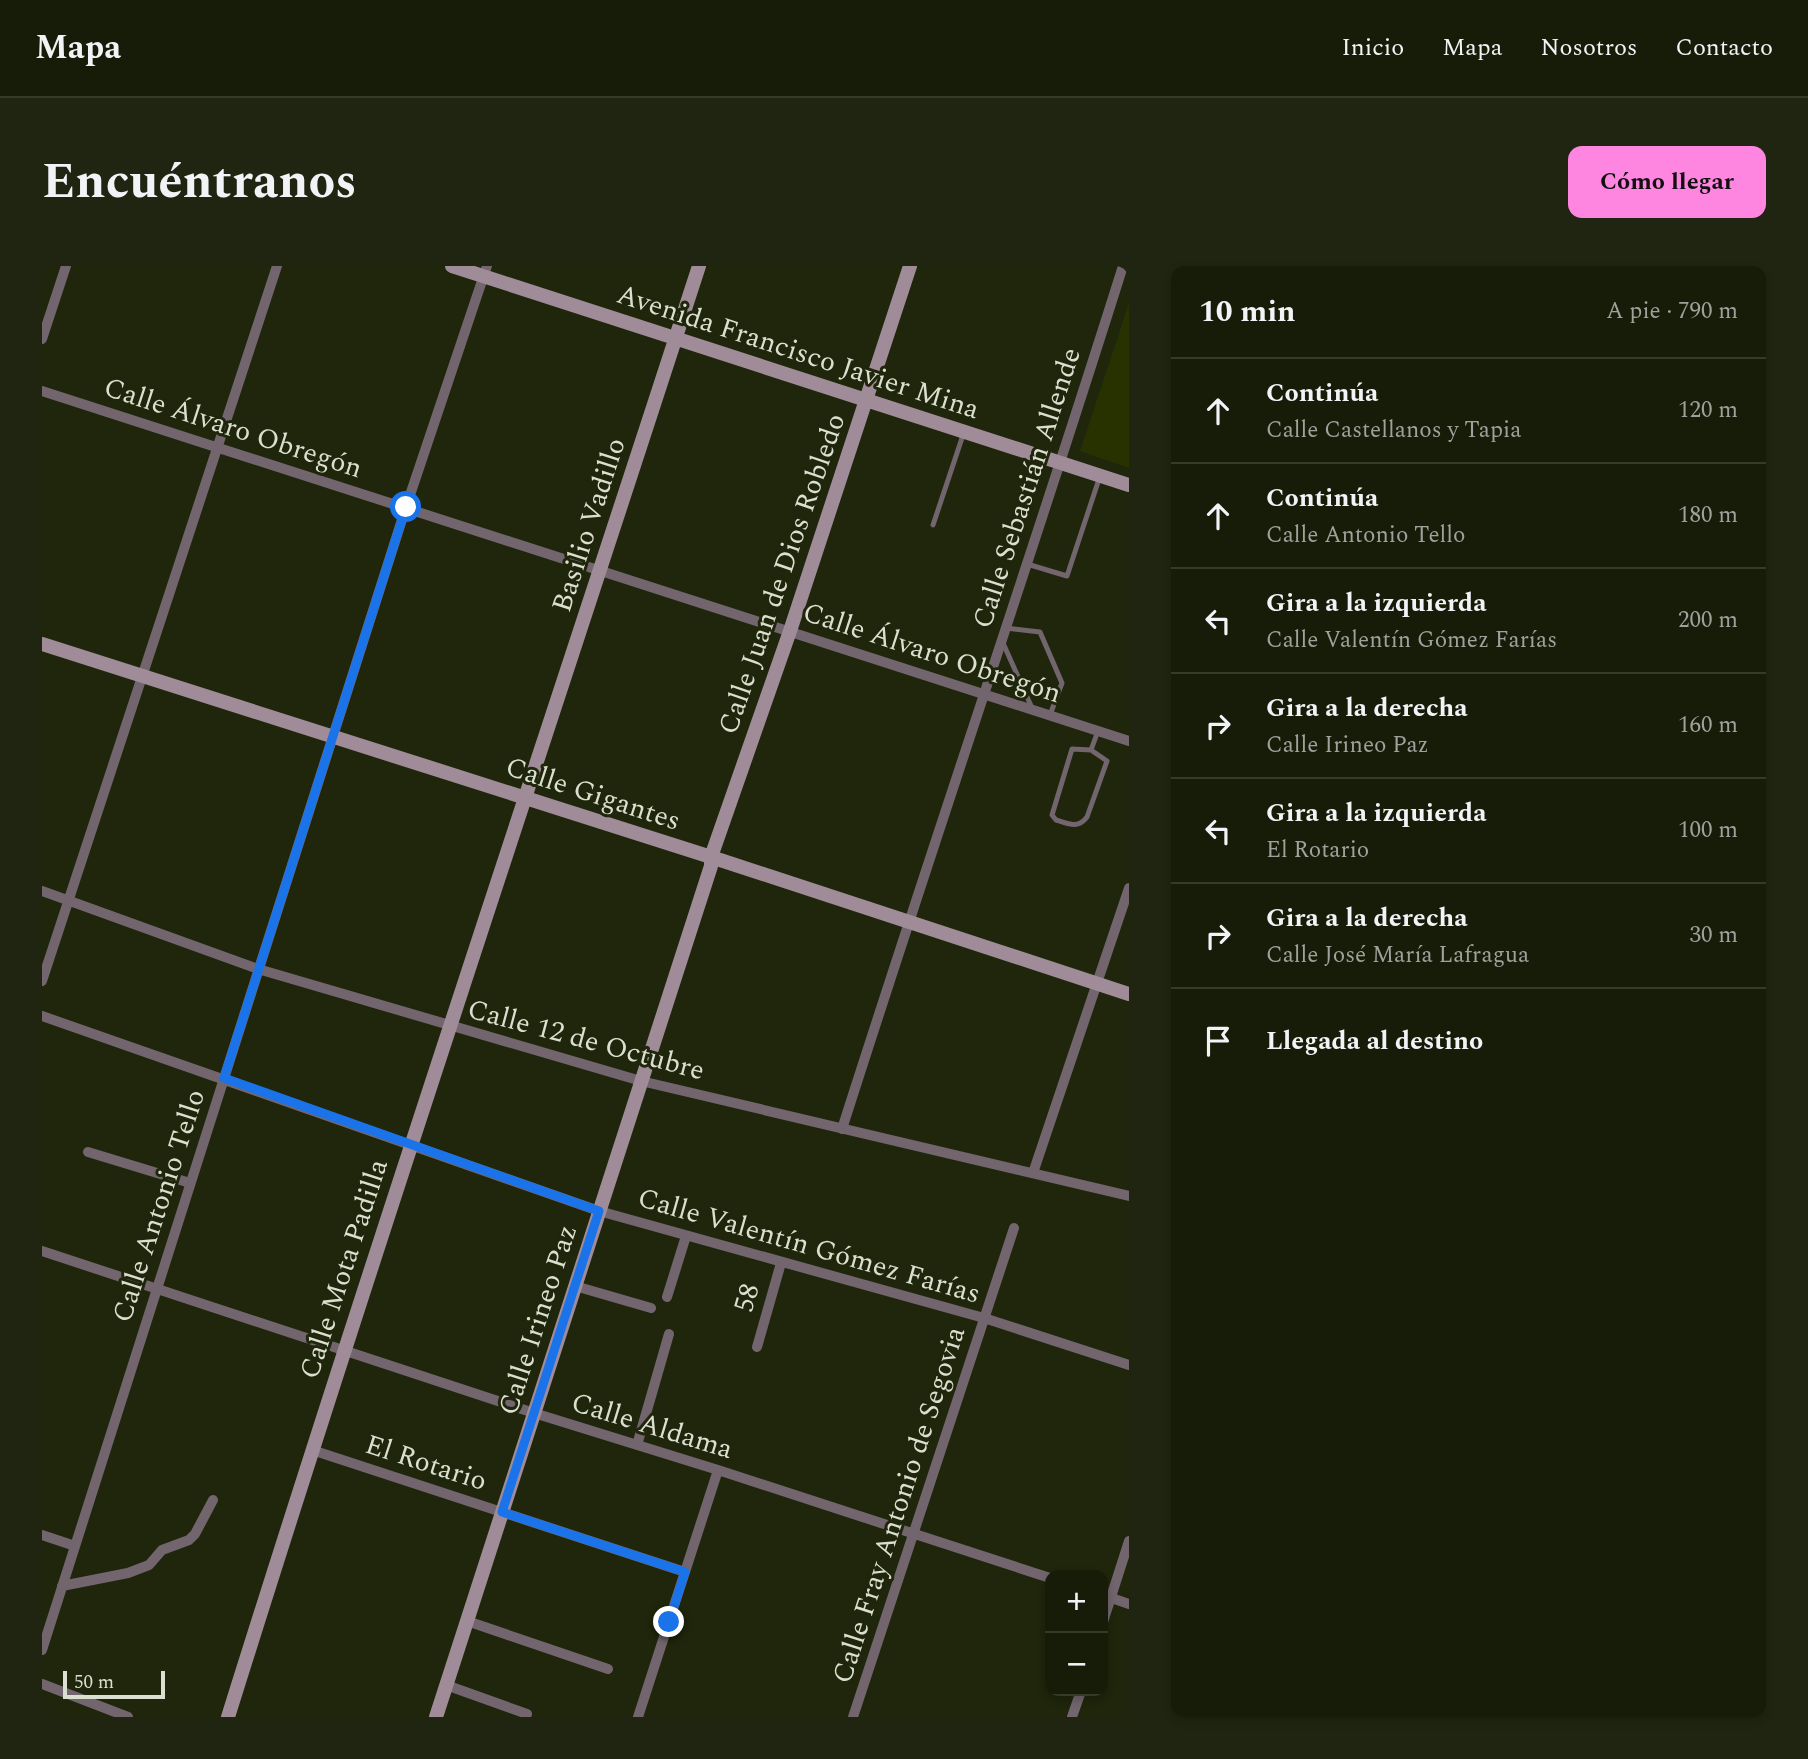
<!DOCTYPE html>
<html lang="es">
<head>
<meta charset="utf-8">
<style>
  :root { --surface:#171c08; --page:#202512; --text:#f1f3f6; --muted:#9ea19c; --line:#363a29; --accent:#fe86e1 }
  body { margin:0; font-family:Spectral,serif; background:var(--page); color:var(--text) }
  .controls { position:absolute; right:21px; bottom:21px; display:grid; overflow:hidden; border-radius:14px; box-shadow:0 4px 10px #0003 }
  .controls button { width:63px; height:63px; display:grid; place-items:center; padding:0; border:0; border-bottom:2px solid var(--line); background:var(--surface); color:var(--text); font:35px sans-serif }
  .scale { position:absolute; left:21px; bottom:18px; width:102px; box-sizing:border-box; padding-left:7px; border:4px solid #dadfcf; border-top:0; font-size:19px; line-height:24px; white-space:nowrap; color:#dadfcf; -webkit-text-stroke:5px #1f260b; paint-order:stroke }
  .stop { position:absolute; width:21px; height:21px; margin:-16px; border:5px solid #1a73e8; border-radius:50%; background:#fff }
  .stop.end { background:#1a73e8; border-color:#fff; box-shadow:0 2px 7px #0008 }
  .list { margin:0; padding:0; list-style:none }
  h2 { display:flex; justify-content:space-between; align-items:center; height:91px; margin:0; padding:0 28px; font-size:30px }
  h2 small { font-size:23px; font-weight:400; color:var(--muted) }
  .list li { display:grid; grid-template-columns:46px 1fr auto; gap:21px; align-items:center; box-sizing:border-box; height:105px; padding:0 28px; border-top:2px solid var(--line) }
  .list b { display:block; font-size:26px; white-space:nowrap }
  .list p { margin:0; font-size:23px; white-space:nowrap; color:var(--muted) }
  .list em { font-size:23px; font-style:normal; color:var(--muted) }
  .icon { flex:none; width:38px; height:38px; fill:none; stroke:currentColor; stroke-width:2; stroke-linecap:round; stroke-linejoin:round }
  .map { position:relative; flex:none; width:1087px; height:1451px; overflow:hidden; border-radius:14px }
  header { display:flex; align-items:center; gap:42px; box-sizing:border-box; height:98px; padding:0 35px; background:var(--surface); border-bottom:2px solid var(--line) }
  header strong { font-size:33px }
  nav { display:flex; gap:38px; margin-inline-start:auto; font-size:24px }
  .intro { display:flex; align-items:center; justify-content:space-between; box-sizing:border-box; height:168px; padding:0 42px }
  h1 { margin:0; font-size:49px }
  .button { padding:18px 32px; border-radius:14px; background:var(--accent); color:#111; font-size:24px; font-weight:700 }
  main { display:flex; gap:42px; padding:0 42px }
  aside { flex:1; background:var(--surface); border-radius:14px; box-shadow:0 4px 10px #0003 }
  .map>svg:first-child { display:block }
  .green { fill:#273200 }
  .lines { fill:none; stroke-linecap:round; stroke-linejoin:round }
  .lane { stroke:#72656e; stroke-width:5 }
  .street { stroke:#72656e; stroke-width:10 }
  .secondary { stroke:#a08c99; stroke-width:14 }
  .route { stroke:#1a73e8; stroke-width:9 }
  .labels { text-anchor:middle; dominant-baseline:central; stroke-width:6; stroke-linejoin:round; paint-order:stroke }
  .street-label { font-size:28px; fill:#dadfcf; stroke:#1f260b }
</style>
</head>
<body>
<header>
<strong>Mapa</strong>
<nav><a>Inicio</a><a>Mapa</a><a>Nosotros</a><a>Contacto</a></nav>
</header>
<div class="intro"><h1>Encuéntranos</h1><a class="button">Cómo llegar</a></div>
<main>
<div class="map">
<svg width="1087" height="1451" viewBox="0 0 1087 1451">
  <rect width="100%" height="100%" fill="#1f260b"/>
  <path class="green" d="M1087,37V202L1038,185Z"/>
  <g class="lines">
    <path class="lane" d="M891,259L922,166
      M985,298L1025,310L1057,213
      M964,362L998,366L1020,417L1008,449
      M961,377L990,442
      M1030,483L1049,484L1065,495L1045,551C1036,563 1027,558 1014,554L1010,549Z
      M1049,484L1056,465"/>
    <path class="street" d="M0,73L24,0
      M0,125L1087,475
      M0,625L216,703L599,815L1087,930
      M0,715L235,0
      M0,750L557,945L942,1052L1087,1099
      M800,863C892,575 990,289 1081,0
      M46,886L148,917
      M991,907L1087,622
      M0,985L492,1147L676,1204L1008,1312
      M533,1020L609,1042
      M625,1031L644,970
      M715,1081L739,997
      M595,1179L627,1068
      M270,1184L643,1306
      M0,1269L33,1280
      M20,1320L86,1307L107,1299L120,1284L147,1274L153,1268L171,1234
      M1061,1329L1087,1338
      M425,1355L566,1403
      M1061,1356L1087,1275
      M0,1384L364,241L445,0
      M0,1418L86,1451
      M404,1419L485,1448
      M596,1451L676,1204
      M811,1451L972,962
      M1030,1451L1039,1425"/>
    <path class="secondary" d="M410,0L1087,219
      M0,378L669,591L1087,728
      M186,1451C338,966 500,484 657,0
      M394,1451L669,600V591L748,365L868,0"/>
  </g>
  <g class="lines">
    <path class="route" d="M364,241L182,812L557,945L460,1246L643,1306L627,1356"/>
  </g>
  <g class="labels">
    <g class="street-label">
      <text transform="translate(756 86) rotate(18)">Avenida Francisco Javier Mina</text>
      <text transform="translate(191 162) rotate(18)">Calle Álvaro Obregón</text>
      <text transform="translate(985 222) rotate(-72)">Calle Sebastián Allende</text>
      <text transform="translate(547 259) rotate(-72)">Basilio Vadillo</text>
      <text transform="translate(740 308) rotate(-71)">Calle Juan de Dios Robledo</text>
      <text transform="translate(890 387) rotate(18)">Calle Álvaro Obregón</text>
      <text transform="translate(551 528) rotate(18)">Calle Gigantes</text>
      <text transform="translate(544 774) rotate(15)">Calle 12 de Octubre</text>
      <text transform="translate(117 940) rotate(-72)">Calle Antonio Tello</text>
      <text transform="translate(767 980) rotate(16)">Calle Valentín Gómez Farías</text>
      <text transform="translate(302 1003) rotate(-72)">Calle Mota Padilla</text>
      <text transform="translate(705 1032) rotate(-74)">58</text>
      <text transform="translate(496 1054) rotate(-72)">Calle Irineo Paz</text>
      <text transform="translate(610 1160) rotate(17)">Calle Aldama</text>
      <text transform="translate(384 1197) rotate(18)">El Rotario</text>
      <text transform="translate(857 1239) rotate(-72)">Calle Fray Antonio de Segovia</text>
    </g>
  </g>
</svg>
<div class="controls">
<button>+</button>
<button>−</button>
</div>
<div class="scale">50 m</div>
<div class="stop" style="left:364px;top:241px"></div>
<div class="stop end" style="left:627px;top:1356px"></div>
</div>
<aside>
<h2>10 min<small>A pie · 790 m</small></h2>
<ul class="list">
<li><svg class="icon" aria-label="ahead" viewBox="0 0 24 24"><path d="M12 20V5M6 11l6-6 6 6"/></svg><div><b>Continúa</b><p>Calle Castellanos y Tapia</p></div><em>120 m</em></li>
<li><svg class="icon" aria-label="ahead" viewBox="0 0 24 24"><path d="M12 20V5M6 11l6-6 6 6"/></svg><div><b>Continúa</b><p>Calle Antonio Tello</p></div><em>180 m</em></li>
<li><svg class="icon" aria-label="left" viewBox="0 0 24 24"><path d="M17 20v-9H6M10 6l-5 5 5 5"/></svg><div><b>Gira a la izquierda</b><p>Calle Valentín Gómez Farías</p></div><em>200 m</em></li>
<li><svg class="icon" aria-label="right" viewBox="0 0 24 24"><path d="M7 20v-9h11M14 6l5 5-5 5"/></svg><div><b>Gira a la derecha</b><p>Calle Irineo Paz</p></div><em>160 m</em></li>
<li><svg class="icon" aria-label="left" viewBox="0 0 24 24"><path d="M17 20v-9H6M10 6l-5 5 5 5"/></svg><div><b>Gira a la izquierda</b><p>El Rotario</p></div><em>100 m</em></li>
<li><svg class="icon" aria-label="right" viewBox="0 0 24 24"><path d="M7 20v-9h11M14 6l5 5-5 5"/></svg><div><b>Gira a la derecha</b><p>Calle José María Lafragua</p></div><em>30 m</em></li>
<li><svg class="icon" aria-label="arrive" viewBox="0 0 24 24"><path d="M6 21V4h12l-3 4 3 4H6"/></svg><div><b>Llegada al destino</b></div></li>
</ul>
</aside>
</main>
</body>
</html>
